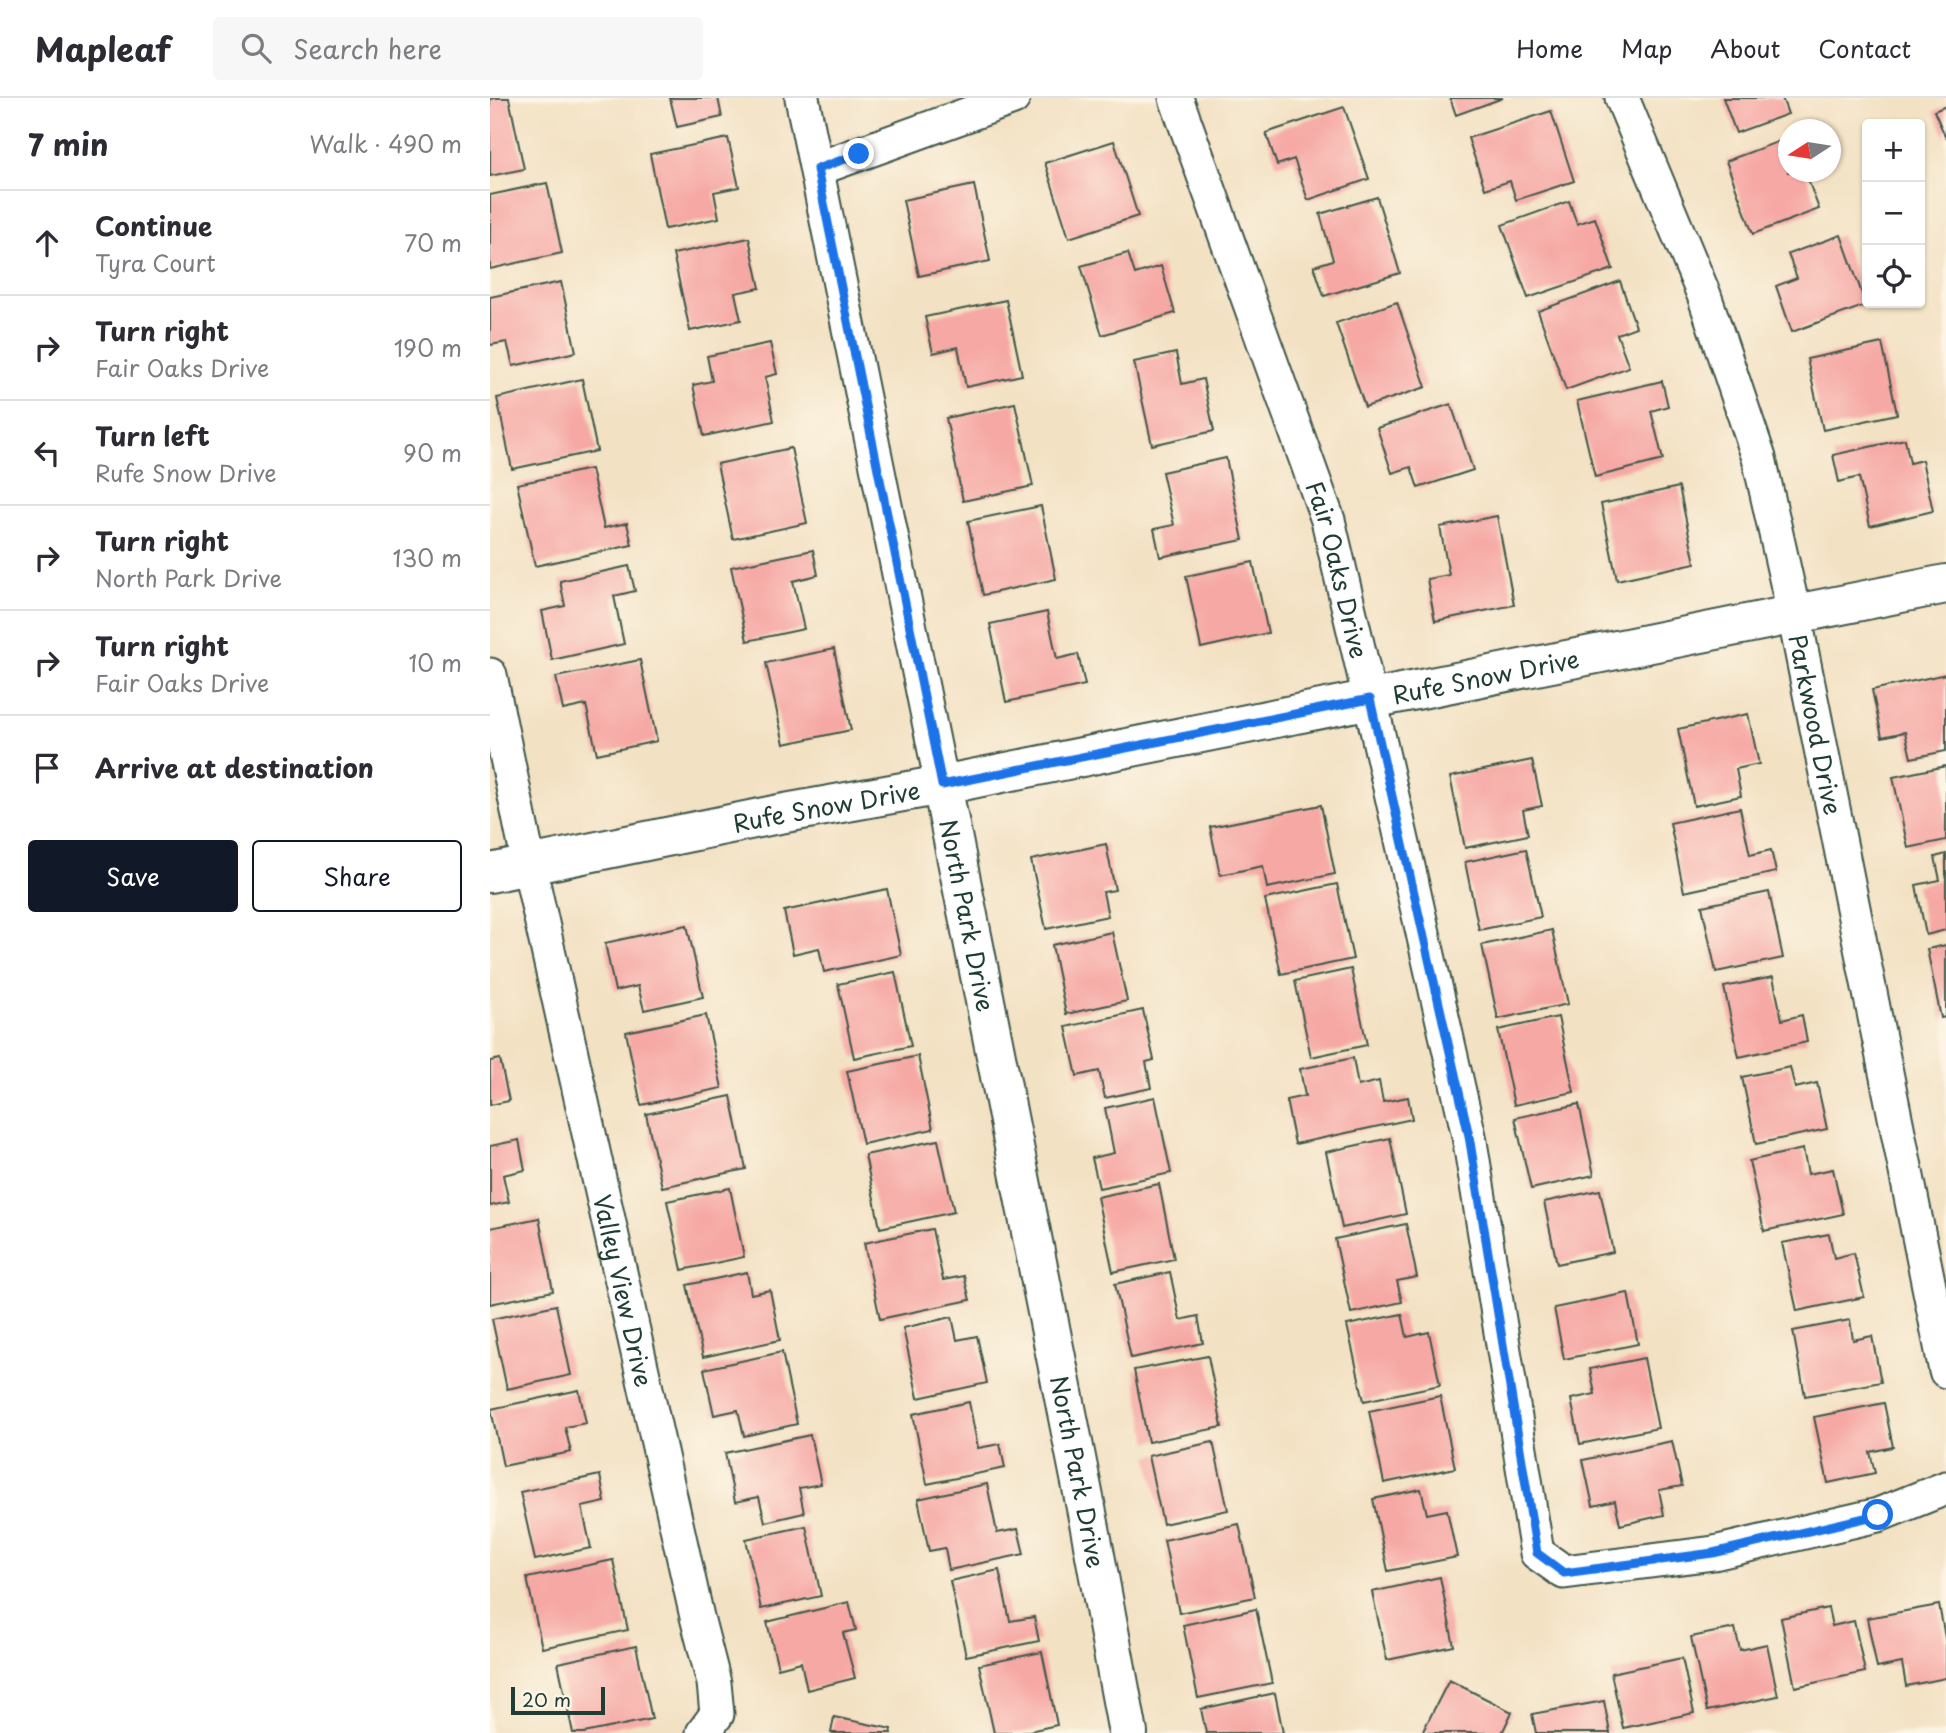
<!DOCTYPE html>
<html lang="en">
<head>
<meta charset="utf-8">
<style>
  :root { --surface:#fff; --page:#f7f7f7; --text:#2b2b33; --muted:#7c7c81; --line:#e1e1e2; --accent:#111827 }
  body { margin:0; font-family:"Playpen Sans",sans-serif; background:var(--page); color:var(--text) }
  .controls { position:absolute; right:21px; top:21px; display:grid; overflow:hidden; border-radius:7px; box-shadow:0 2px 5px #0004 }
  .controls button { width:63px; height:63px; display:grid; place-items:center; padding:0; border:0; border-bottom:2px solid var(--line); background:var(--surface); color:var(--text); font:35px sans-serif }
  .compass { position:absolute; left:1288px; top:21px; width:63px; height:63px; border-radius:50%; background:var(--surface); box-shadow:0 2px 5px #0004; rotate:258deg }
  .scale { position:absolute; left:21px; bottom:18px; width:94px; box-sizing:border-box; padding-left:7px; border:4px solid #1f3d34; border-top:0; font-size:19px; line-height:24px; white-space:nowrap; color:#1f3d34; -webkit-text-stroke:5px #fcf5e5; paint-order:stroke }
  .stop { position:absolute; width:21px; height:21px; margin:-16px; border:5px solid #1a73e8; border-radius:50%; background:#fff }
  .stop.end { background:#1a73e8; border-color:#fff; box-shadow:0 2px 7px #0008 }
  .list { margin:0; padding:0; list-style:none }
  h2 { display:flex; justify-content:space-between; align-items:center; height:91px; margin:0; padding:0 28px; font-size:30px }
  h2 small { font-size:23px; font-weight:400; color:var(--muted) }
  .list li { display:grid; grid-template-columns:46px 1fr auto; gap:21px; align-items:center; box-sizing:border-box; height:105px; padding:0 28px; border-top:2px solid var(--line) }
  .list b { display:block; font-size:26px; white-space:nowrap }
  .list p { margin:0; font-size:23px; white-space:nowrap; color:var(--muted) }
  .list em { font-size:23px; font-style:normal; color:var(--muted) }
  .actions { display:flex; gap:14px; padding:21px 28px }
  .actions a { flex:1; padding:16px 0; border:2px solid var(--accent); border-radius:7px; text-align:center; font-size:24px; color:var(--accent) }
  .actions .main { background:var(--accent); color:#fff }
  .icon { flex:none; width:38px; height:38px; fill:none; stroke:currentColor; stroke-width:2; stroke-linecap:round; stroke-linejoin:round }
  .map { position:relative; flex:none; width:1456px; height:1635px; overflow:hidden }
  header { display:flex; align-items:center; gap:42px; box-sizing:border-box; height:98px; padding:0 35px; background:var(--surface); border-bottom:2px solid var(--line) }
  header strong { font-size:33px }
  nav { display:flex; gap:38px; margin-inline-start:auto; font-size:24px }
  .search { width:490px; height:63px; background:var(--page); display:flex; align-items:center; gap:18px; box-sizing:border-box; padding:0 24px; border-radius:7px; color:var(--muted); font-size:26px }
  main { display:flex }
  aside { flex:1; background:var(--surface) }
  .map>svg:first-child { display:block }
  .building { fill:#f6a8a4 }
  .lines { fill:none; stroke-linecap:round; stroke-linejoin:round }
  .minor-casing { stroke:#3f5649; stroke-width:37 }
  .tertiary-casing { stroke:#3f5649; stroke-width:42 }
  .secondary-casing { stroke:#3f5649; stroke-width:42 }
  .minor { stroke:#fff; stroke-width:33 }
  .tertiary { stroke:#fff; stroke-width:38 }
  .secondary { stroke:#fff; stroke-width:38 }
  .route { stroke:#1a73e8; stroke-width:9 }
  .labels { text-anchor:middle; dominant-baseline:central; stroke-width:5; stroke-linejoin:round; paint-order:stroke }
  .street-label { font-size:24px; fill:#1f3d34; stroke:#fcf5e5 }
</style>
</head>
<body>
<header>
<strong>Mapleaf</strong>
<div class="search"><svg class="icon" aria-label="search" viewBox="0 0 24 24"><circle cx="10" cy="10" r="6"/><path d="M15 15l6 6"/></svg>Search here</div>
<nav><a>Home</a><a>Map</a><a>About</a><a>Contact</a></nav>
</header>
<main>
<aside>
<h2>7 min<small>Walk · 490 m</small></h2>
<ul class="list">
<li><svg class="icon" aria-label="ahead" viewBox="0 0 24 24"><path d="M12 20V5M6 11l6-6 6 6"/></svg><div><b>Continue</b><p>Tyra Court</p></div><em>70 m</em></li>
<li><svg class="icon" aria-label="right" viewBox="0 0 24 24"><path d="M7 20v-9h11M14 6l5 5-5 5"/></svg><div><b>Turn right</b><p>Fair Oaks Drive</p></div><em>190 m</em></li>
<li><svg class="icon" aria-label="left" viewBox="0 0 24 24"><path d="M17 20v-9H6M10 6l-5 5 5 5"/></svg><div><b>Turn left</b><p>Rufe Snow Drive</p></div><em>90 m</em></li>
<li><svg class="icon" aria-label="right" viewBox="0 0 24 24"><path d="M7 20v-9h11M14 6l5 5-5 5"/></svg><div><b>Turn right</b><p>North Park Drive</p></div><em>130 m</em></li>
<li><svg class="icon" aria-label="right" viewBox="0 0 24 24"><path d="M7 20v-9h11M14 6l5 5-5 5"/></svg><div><b>Turn right</b><p>Fair Oaks Drive</p></div><em>10 m</em></li>
<li><svg class="icon" aria-label="arrive" viewBox="0 0 24 24"><path d="M6 21V4h12l-3 4 3 4H6"/></svg><div><b>Arrive at destination</b></div></li>
</ul>
<div class="actions"><a class="main">Save</a><a>Share</a></div>
</aside>
<div class="map">
<svg width="1456" height="1635" viewBox="0 0 1456 1635">
  <rect width="100%" height="100%" fill="#fcf5e5"/>
  <filter id="ink" filterUnits="userSpaceOnUse"><feTurbulence type="fractalNoise" baseFrequency=".0143" numOctaves="2"/><feDisplacementMap in="SourceGraphic" scale="14" xChannelSelector="R" yChannelSelector="G"/><feConvolveMatrix kernelMatrix="1 2 1 2 8 2 1 2 1" color-interpolation-filters="sRGB"/></filter>
  <filter id="wash" filterUnits="userSpaceOnUse"><feTurbulence type="fractalNoise" baseFrequency=".00686" numOctaves="4" result="noise"/><feDisplacementMap in="SourceGraphic" scale="28" xChannelSelector="R" yChannelSelector="G"/><feGaussianBlur stdDeviation="1.57" result="paint"/><feColorMatrix in="noise" values="0 0 0 0 0 0 0 0 0 0 0 0 0 0 0 0 0 1.4 0 .05"/><feComposite in="paint" operator="in"/></filter>
  <g filter="url(#wash)">
    <rect width="100%" height="100%" fill="#f3e1c3"/>
    <g id="blocks">
      <path class="building" d="M6,0H19L34,71L0,78V1Z
        M180,0H228L232,19L187,29Z
        M960,0H1013L966,17Z
        M1233,0H1292L1298,16L1246,35Z
        M1456,8V40L1444,13Z
        M854,9L879,81L818,102L804,61L787,67L776,35Z
        M1061,13L1084,83L1026,102L1020,83L995,91L978,40Z
        M238,40L249,89L224,94L229,120L175,131L160,56Z
        M1298,40V74H1315L1329,111L1263,136L1236,63Z
        M624,43L648,118L579,140L555,65Z
        M57,85L72,155L0,171V97Z
        M484,87L500,163L429,178L413,102Z
        M887,99L910,175L834,198L824,168L843,162L830,116Z
        M1079,103L1087,126L1105,120L1123,171L1038,200L1012,127Z
        M1351,137L1376,207L1302,234L1286,188L1307,180L1298,156Z
        M259,140L270,190L245,195L251,222L200,233L183,156Z
        M638,155L645,176L671,168L685,215L612,237L591,168Z
        M1130,183L1146,229L1127,236L1139,269L1076,292L1048,213Z
        M71,184L86,254L23,268L17,244L0,247V199Z
        M516,202L532,277L476,289L468,249L443,255L435,219Z
        M907,204L936,289L875,309L846,225Z
        M280,245L287,276L275,279L284,323L214,338L203,287L222,283L217,258Z
        M1392,245L1407,316L1333,332L1317,261Z
        M686,255L692,286L713,281L724,333L662,347L644,264Z
        M92,281L107,353L22,371L7,300Z
        M1172,283L1178,308L1161,313L1173,362L1105,379L1087,303Z
        M525,305L543,388L473,403L456,320Z
        M961,306L983,372L928,390L921,369L902,375L887,330Z
        M1415,341L1420,365L1432,362L1443,413L1380,428L1369,379L1349,384L1343,357Z
        M301,350L317,425L243,441L227,366Z
        M736,360L753,442L670,459L664,431L684,427L672,374Z
        M101,371L114,430L137,425L142,447L45,468L27,386Z
        M1189,389L1205,465L1127,482L1111,406Z
        M551,408L566,481L493,497L478,423Z
        M1007,418L1024,507L945,523L937,481L959,477L950,429Z
        M323,452L328,477L303,483L314,531L257,543L241,469Z
        M763,464L778,535L711,550L696,478Z
        M139,468L145,493L124,498L134,546L62,562L52,513L75,508L70,483Z
        M557,514L567,561L588,556L595,587L516,604L500,526Z
        M344,551L361,632L294,646L276,565Z
        M150,562L167,643L107,656L96,607L73,612L66,579Z
        M1456,576V653L1421,660L1415,634L1392,639L1382,592Z
        M1258,616L1269,666L1246,671L1251,698L1204,708L1188,631Z
        M1042,662L1052,708L1033,712L1038,737L975,750L960,679Z
        M1456,668V742L1418,750L1403,679Z
        M831,707L845,776L777,790L773,768L730,777L720,729Z
        M1250,710L1260,757L1281,752L1286,774L1194,794L1180,725Z
        M616,746L625,792L613,794L618,818L556,831L541,762Z
        M1036,751L1051,819L989,832L975,764Z
        M1456,756V832L1436,837L1426,787L1450,782L1445,759Z
        M847,786L863,861L791,876L775,801Z
        M397,791L411,857L334,874L329,850L303,856L294,813Z
        M1279,794L1293,860L1226,874L1212,808Z
        M197,827L213,899L154,912L148,888L125,893L115,845Z
        M1062,832L1078,906L1008,921L992,847Z
        M622,834L637,903L576,916L562,847Z
        M1456,847V919L1451,920L1437,851Z
        M861,871L877,947L821,959L805,883Z
        M405,874L421,948L364,960L348,886Z
        M1283,879L1292,922L1312,917L1317,944L1249,959L1234,889Z
        M653,912L664,962L656,964L661,990L615,1000L609,973L587,978L576,929Z
        M216,917L232,990L151,1007L136,934Z
        M1068,919L1084,994L1024,1007L1008,932Z
        M428,958L443,1031L373,1046L357,973Z
        M863,960L868,988L889,983L893,1004L918,999L922,1021L805,1046L796,1002L815,998L810,971Z
        M10,961L19,1003L0,1007V963Z
        M1300,969L1305,990L1327,985L1337,1031L1266,1046L1252,979Z
        M241,998L256,1071L172,1089L156,1016Z
        M665,999L681,1075L609,1090L602,1060L624,1055L615,1010Z
        M1089,1006L1104,1077L1041,1091L1025,1020Z
        M900,1040L916,1116L852,1130L836,1054Z
        M29,1042L35,1072L13,1077L19,1104L0,1108V1048Z
        M448,1042L464,1114L390,1130L375,1057Z
        M1313,1051L1318,1076L1343,1071L1353,1116L1274,1133L1259,1063Z
        M669,1086L684,1161L623,1174L607,1099Z
        M240,1090L254,1159L192,1172L177,1103Z
        M1110,1092L1123,1154L1067,1166L1054,1104Z
        M49,1120L63,1193L0,1206V1156L2,1155L0,1130Z
        M916,1126L927,1179L907,1183L912,1204L861,1215L845,1141Z
        M442,1131L453,1182L474,1178L480,1202L390,1221L374,1145Z
        M1339,1136L1344,1160L1364,1155L1374,1199L1307,1213L1292,1145Z
        M257,1174L261,1196L280,1192L290,1242L213,1259L197,1187Z
        M680,1174L690,1222L708,1218L713,1245L641,1260L625,1186Z
        M1138,1195L1148,1246L1074,1261L1064,1210Z
        M66,1207L81,1277L17,1291L2,1221Z
        M912,1216L917,1239L939,1234L950,1287L874,1303L857,1227Z
        M462,1219L467,1242L487,1238L497,1285L428,1300L413,1230Z
        M1360,1222L1363,1242L1382,1238L1391,1284L1315,1298L1303,1233Z
        M292,1254L307,1326L254,1338L248,1312L224,1317L214,1271Z
        M718,1258L732,1329L658,1344L644,1272Z
        M1154,1260L1168,1330L1090,1346L1081,1301L1105,1296L1100,1271Z
        M89,1292L96,1325L75,1329L81,1354L13,1368L1,1311Z
        M950,1298L965,1370L894,1385L879,1313Z
        M479,1304L488,1350L510,1346L515,1370L437,1386L423,1316Z
        M1394,1305L1403,1349L1380,1354L1385,1375L1338,1385L1324,1319Z
        M320,1337L331,1386L309,1390L314,1415L275,1424L269,1399L245,1404L235,1355Z
        M1182,1343L1192,1388L1169,1392L1174,1417L1130,1427L1125,1403L1103,1408L1093,1362Z
        M723,1344L738,1412L673,1426L658,1358Z
        M110,1377L115,1404L92,1409L101,1450L45,1462L30,1394Z
        M497,1386L507,1435L528,1431L534,1456L459,1472L455,1450L439,1453L428,1401Z
        M931,1391L937,1416L957,1412L967,1459L898,1473L883,1401Z
        M749,1426L765,1499L689,1515L674,1442Z
        M316,1428L331,1498L271,1511L256,1441Z
        M123,1462L138,1532L52,1550L37,1480Z
        M509,1472L520,1523L544,1519L549,1543L476,1558L460,1483Z
        M950,1479L964,1548L897,1562L882,1494Z
        M359,1504L366,1532L353,1535L365,1580L317,1592L311,1564L288,1570L277,1524Z
        M1449,1507L1456,1545V1580L1416,1588L1412,1565L1387,1570L1377,1520Z
        M1338,1510L1342,1528L1364,1523L1375,1574L1305,1589L1291,1520Z
        M766,1511L782,1585L708,1600L693,1527Z
        M1245,1530L1250,1552L1277,1546L1288,1598L1217,1613L1201,1539Z
        M146,1548L162,1621L94,1635H83L68,1565Z
        M552,1554L567,1627L530,1635H504L489,1567Z
        M1192,1560L1204,1615L1133,1630L1121,1575Z
        M959,1582L1022,1614L1012,1635H932Z
        M785,1595L793,1635H716L711,1611Z
        M1114,1603L1120,1635H1046L1042,1616Z
        M344,1619L402,1631L401,1635H341Z"/>
    </g>
  </g>
  <g filter="url(#ink)">
    <use href="#blocks" fill-opacity="0" stroke="#3f5649" stroke-width="2"/>
    <g class="lines">
      <g class="minor-casing">
        <g id="minor">
          <path d="M312,0L452,687"/>
          <path id="s1" d="M686,0L838,422L880,601L979,1038L1047,1455L1074,1474L1224,1455L1388,1417L1456,1390"/>
          <path id="s2" d="M1132,0L1214,197L1269,360L1304,516L1456,1273"/>
          <path d="M327,71L523,0"/>
          <path id="s3" d="M0,577L39,767L207,1519L224,1585L227,1616L213,1635"/>
        </g>
      </g>
      <g class="tertiary-casing">
        <g id="tertiary">
          <path id="s4" d="M452,687L600,1430L638,1635"/>
        </g>
      </g>
      <g class="secondary-casing">
        <g id="secondary">
          <path id="s5" d="M0,775L284,717L452,687L1456,486"/>
        </g>
      </g>
      <use href="#minor" class="minor"/>
      <use href="#tertiary" class="tertiary"/>
      <use href="#secondary" class="secondary"/>
    </g>
  </g>
  <g class="lines" filter="url(#ink)">
    <path class="route" d="M369,56L327,71L452,687L880,601L979,1038L1047,1455L1074,1475L1223,1455L1388,1417"/>
  </g>
  <g class="labels">
    <g class="street-label">
      <text stroke="none"><textPath href="#s1" startOffset="499">Fair Oaks Drive</textPath></text>
      <text stroke="none"><textPath href="#s5" startOffset="1015">Rufe Snow Drive</textPath></text>
      <text stroke="none"><textPath href="#s2" startOffset="658">Parkwood Drive</textPath></text>
      <text stroke="none"><textPath href="#s5" startOffset="343">Rufe Snow Drive</textPath></text>
      <text stroke="none"><textPath href="#s4" startOffset="133">North Park Drive</textPath></text>
      <text stroke="none"><textPath href="#s3" startOffset="630">Valley View Drive</textPath></text>
      <text stroke="none"><textPath href="#s4" startOffset="700">North Park Drive</textPath></text>
    </g>
  </g>
</svg>
<div class="controls">
<button>+</button>
<button>−</button>
<button><svg class="icon" aria-label="locate" viewBox="0 0 24 24"><circle cx="12" cy="12" r="6"/><path d="M12 2v4M12 18v4M2 12h4M18 12h4"/></svg></button>
</div>
<svg class="compass" viewBox="-18 -18 36 36"><path d="M0-13l5 13h-10z" fill="#e53935"/><path d="M0 13l5-13h-10z" fill="#7c7c81"/></svg>
<div class="scale">20 m</div>
<div class="stop" style="left:1388px;top:1417px"></div>
<div class="stop end" style="left:369px;top:56px"></div>
</div>
</main>
</body>
</html>
